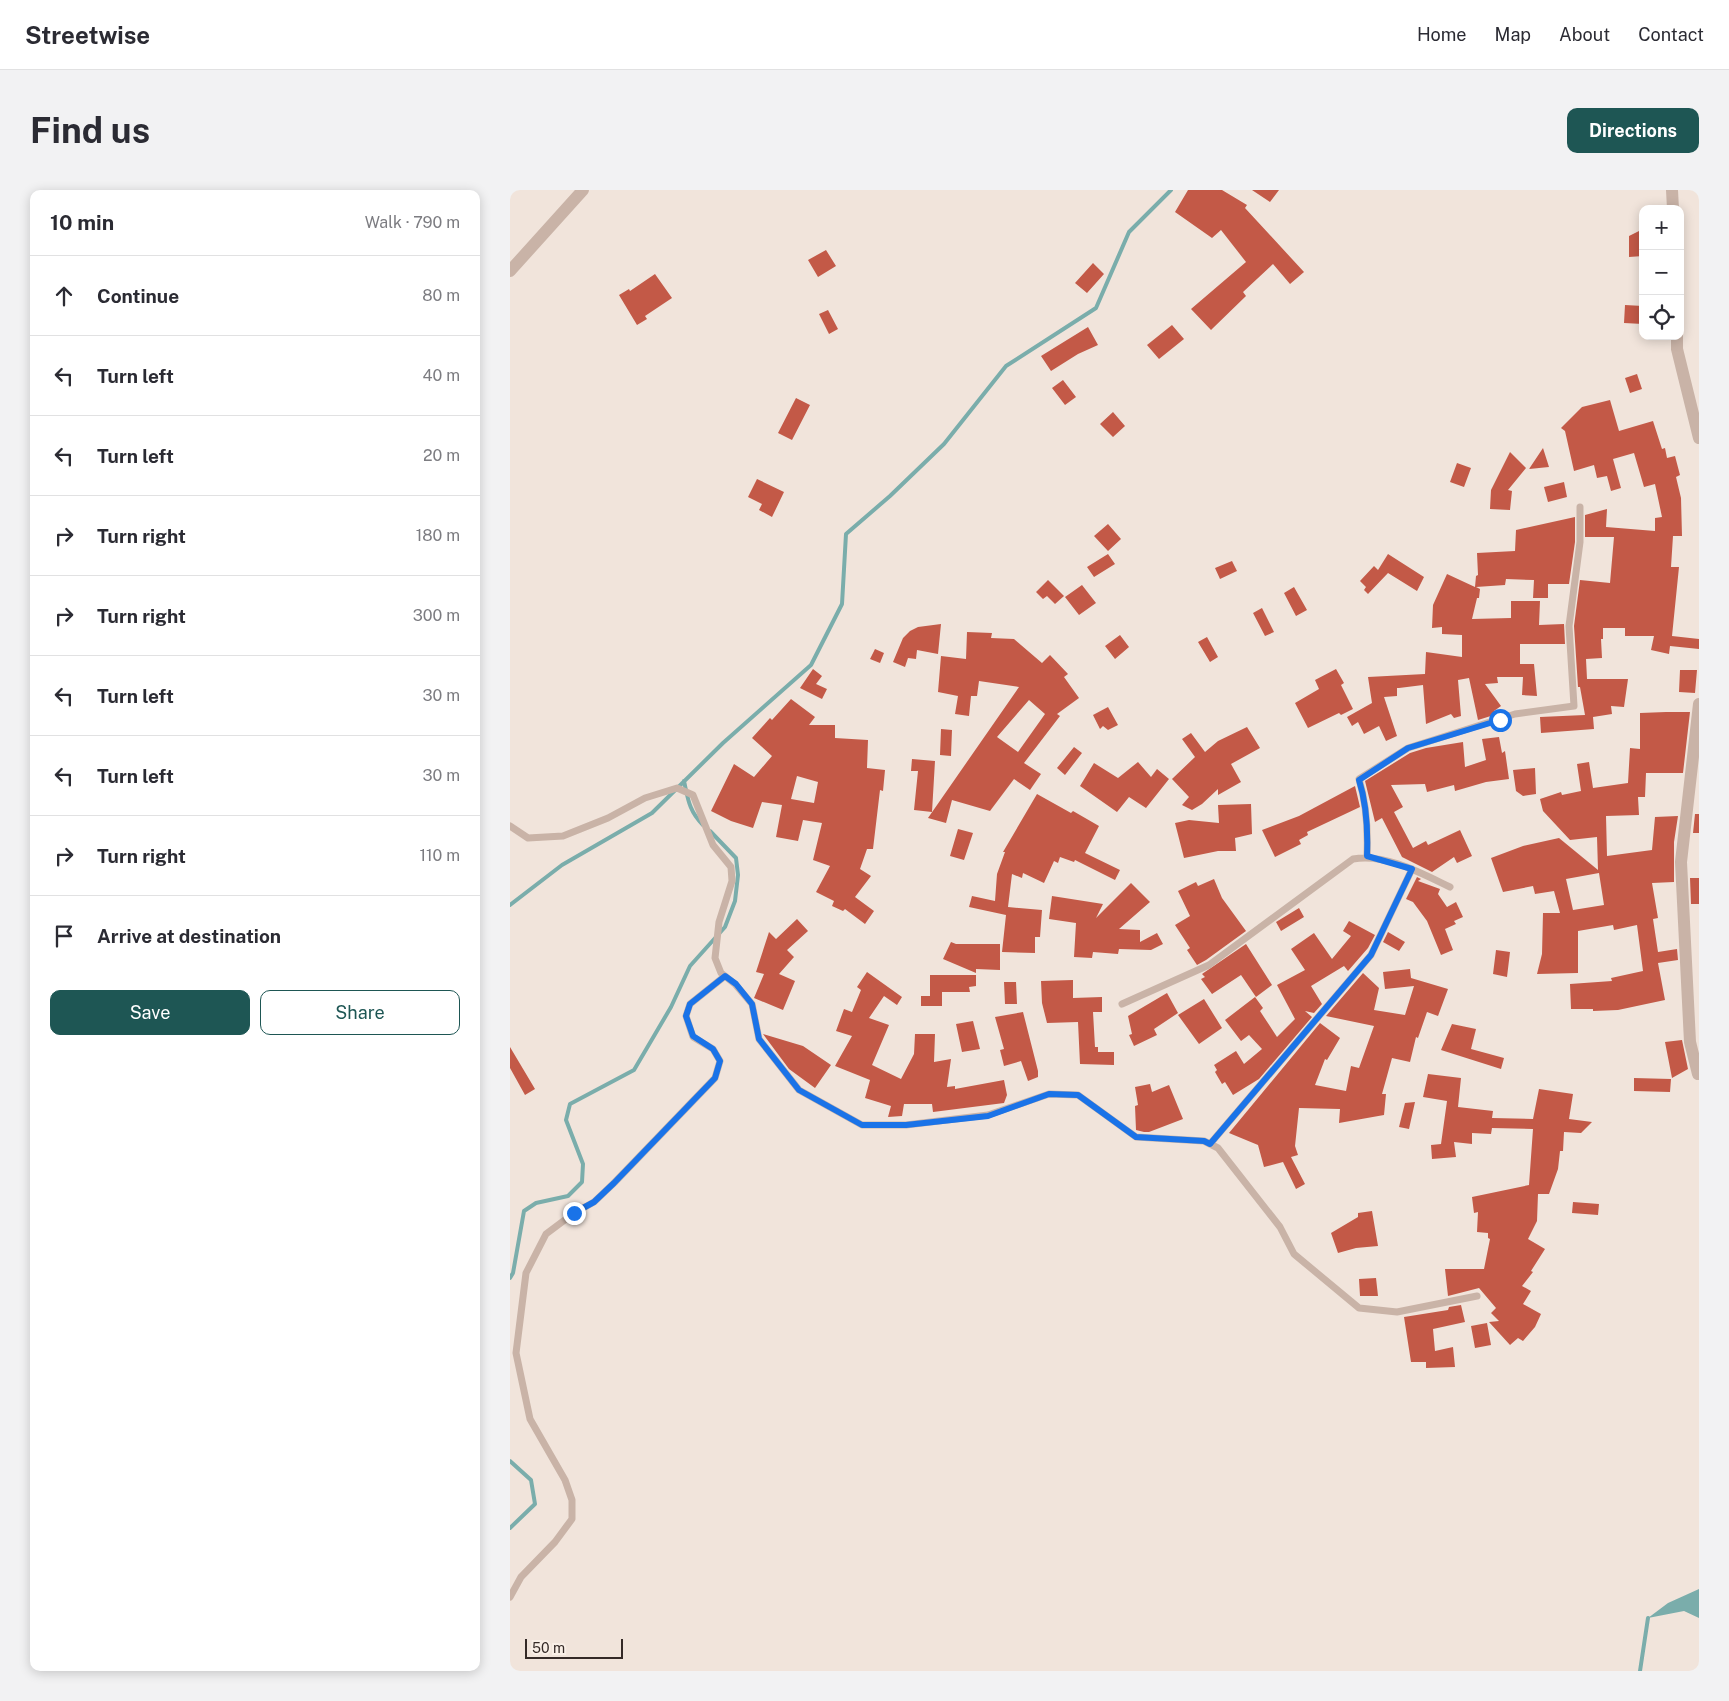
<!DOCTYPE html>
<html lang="en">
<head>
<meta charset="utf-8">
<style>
  :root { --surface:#fff; --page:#f2f2f3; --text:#2b2b33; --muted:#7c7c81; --line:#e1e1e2; --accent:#1e5654 }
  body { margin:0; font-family:"Public Sans",sans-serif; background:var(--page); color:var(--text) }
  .controls { position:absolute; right:15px; top:15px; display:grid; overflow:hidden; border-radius:10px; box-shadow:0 2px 12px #0003 }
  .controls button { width:45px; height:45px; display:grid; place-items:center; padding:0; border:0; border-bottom:1px solid var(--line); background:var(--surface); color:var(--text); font:25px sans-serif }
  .scale { position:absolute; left:15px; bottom:12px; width:98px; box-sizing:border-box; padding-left:5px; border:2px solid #352a27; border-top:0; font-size:14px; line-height:18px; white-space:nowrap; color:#352a27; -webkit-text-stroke:4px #f9efe7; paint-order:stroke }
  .stop { position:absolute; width:15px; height:15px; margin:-11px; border:4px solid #1a73e8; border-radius:50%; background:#fff }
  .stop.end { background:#1a73e8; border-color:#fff; box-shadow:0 1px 5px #0008 }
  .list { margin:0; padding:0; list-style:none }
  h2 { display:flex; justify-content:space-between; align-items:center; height:65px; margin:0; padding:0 20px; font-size:21px }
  h2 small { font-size:16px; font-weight:400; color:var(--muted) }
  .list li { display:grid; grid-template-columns:32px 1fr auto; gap:15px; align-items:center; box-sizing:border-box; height:80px; padding:0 20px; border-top:1px solid var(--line) }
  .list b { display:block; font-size:19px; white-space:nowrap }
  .list em { font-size:16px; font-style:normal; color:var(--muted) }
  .actions { display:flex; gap:10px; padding:15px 20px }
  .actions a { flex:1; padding:11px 0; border:1px solid var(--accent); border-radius:10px; text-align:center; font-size:18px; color:var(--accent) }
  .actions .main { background:var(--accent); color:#fff }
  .icon { flex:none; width:28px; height:28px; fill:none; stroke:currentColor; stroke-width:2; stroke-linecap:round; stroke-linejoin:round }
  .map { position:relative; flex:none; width:1189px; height:1481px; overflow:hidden; border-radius:10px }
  header { display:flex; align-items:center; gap:30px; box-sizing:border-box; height:70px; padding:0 25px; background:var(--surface); border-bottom:1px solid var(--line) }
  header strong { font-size:24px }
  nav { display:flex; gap:28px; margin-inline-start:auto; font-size:18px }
  .intro { display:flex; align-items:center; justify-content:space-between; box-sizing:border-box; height:120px; padding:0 30px }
  h1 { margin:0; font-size:35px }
  .button { padding:12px 22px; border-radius:10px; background:var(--accent); color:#fff; font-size:18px; font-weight:700 }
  main { display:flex; gap:30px; padding:0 30px }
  aside { flex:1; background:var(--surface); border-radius:10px; box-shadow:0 2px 12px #0003 }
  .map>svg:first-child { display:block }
  .water { fill:#7aadab }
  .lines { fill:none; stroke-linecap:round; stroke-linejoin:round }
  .stream { stroke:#7aadab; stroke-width:4 }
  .building { fill:#c35947; fill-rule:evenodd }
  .service { stroke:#c9b3a7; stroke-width:7 }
  .minor { stroke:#c9b3a7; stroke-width:12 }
  .tertiary { stroke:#c9b3a7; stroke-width:12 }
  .route { stroke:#1a73e8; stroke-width:6 }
</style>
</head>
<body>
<header>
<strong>Streetwise</strong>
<nav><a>Home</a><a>Map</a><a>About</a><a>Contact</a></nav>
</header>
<div class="intro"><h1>Find us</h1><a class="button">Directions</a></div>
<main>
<aside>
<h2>10 min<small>Walk · 790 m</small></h2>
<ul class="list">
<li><svg class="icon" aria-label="ahead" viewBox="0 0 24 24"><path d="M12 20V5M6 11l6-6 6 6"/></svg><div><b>Continue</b></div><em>80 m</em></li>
<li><svg class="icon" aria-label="left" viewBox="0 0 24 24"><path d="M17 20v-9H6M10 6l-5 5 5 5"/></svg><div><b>Turn left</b></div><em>40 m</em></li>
<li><svg class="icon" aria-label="left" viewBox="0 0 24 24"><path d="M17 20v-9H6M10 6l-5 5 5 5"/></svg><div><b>Turn left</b></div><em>20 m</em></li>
<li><svg class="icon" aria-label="right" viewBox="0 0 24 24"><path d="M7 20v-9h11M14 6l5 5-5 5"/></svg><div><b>Turn right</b></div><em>180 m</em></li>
<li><svg class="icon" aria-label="right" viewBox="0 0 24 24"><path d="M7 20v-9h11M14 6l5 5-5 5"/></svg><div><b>Turn right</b></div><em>300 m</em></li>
<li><svg class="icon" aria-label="left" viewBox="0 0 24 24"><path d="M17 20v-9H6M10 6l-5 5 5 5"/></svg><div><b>Turn left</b></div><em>30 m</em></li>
<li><svg class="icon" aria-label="left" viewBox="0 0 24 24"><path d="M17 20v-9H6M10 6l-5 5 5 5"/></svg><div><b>Turn left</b></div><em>30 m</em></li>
<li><svg class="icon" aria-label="right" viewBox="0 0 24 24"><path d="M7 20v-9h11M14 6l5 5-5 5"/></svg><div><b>Turn right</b></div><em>110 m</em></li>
<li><svg class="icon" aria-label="arrive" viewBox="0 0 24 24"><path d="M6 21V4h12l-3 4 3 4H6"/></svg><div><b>Arrive at destination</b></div></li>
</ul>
<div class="actions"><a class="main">Save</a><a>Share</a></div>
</aside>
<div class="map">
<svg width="1189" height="1481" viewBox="0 0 1189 1481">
  <rect width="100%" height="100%" fill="#f1e4db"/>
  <path class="water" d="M1189,1399V1428L1174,1421L1138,1428L1158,1413Z"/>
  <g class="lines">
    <path class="stream" d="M174,591C178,609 179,621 193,635
      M0,715L52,675L142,623L213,553L301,475L332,414L336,344L380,306L434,254L496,176L586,118L619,42L661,0
      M0,1088L3,1083L14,1021L26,1013L58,1006L72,992L73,974L56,930L60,914L124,880L161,817L180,776L215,737L225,711L228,685L226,668L200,641
      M0,1271L21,1290L25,1314L0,1338
      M1130,1481L1138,1428"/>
  </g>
  <path class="building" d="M678,0H712L737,15L735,18L794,82L780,94L763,74L733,102L736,106L701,140L681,119L736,72L711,40L702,48L665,22Z
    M742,0H769L760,12Z
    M1133,39V66L1119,67V46Z
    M316,60L326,76L308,87L298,70Z
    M583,73L594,84L577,103L565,93Z
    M145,84L162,108L135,126L137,129L127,135L109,105L119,99L120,101Z
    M1115,115L1133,116V134L1114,133Z
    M318,120L328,139L319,144L309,124Z
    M662,135L674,149L649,169L637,155Z
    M578,137L588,155L568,164L541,181L531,166Z
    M1127,184L1132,199L1120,203L1115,188Z
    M553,190L566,207L555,215L542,198Z
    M286,208L300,215L282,250L268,243Z
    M1100,210L1109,241L1143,231L1152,259L1155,258L1157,268L1165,266L1170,285L1166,287L1171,308L1172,346H1163L1161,377H1169L1162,446L1189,449V459L1160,456L1159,464L1141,460L1144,446H1115V438H1093V449H1091L1092,468L1076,469L1077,489H1118L1114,517L1101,516L1102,524L1083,527L1084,539L1031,543L1030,527L1075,525L1070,497H1068L1064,436L1070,390L1100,393L1104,347H1075V325L1097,319L1096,337L1145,341V328L1152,327L1145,294L1134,297L1124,263L1103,269L1111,298L1101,301L1097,286L1087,288L1084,275L1064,281L1055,241L1051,238L1072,217Z
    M603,222L615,236L603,247L590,234Z
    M1033,258L1039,277L1019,279Z
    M1000,262L1016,278L998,300L1002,301L1000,320L980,319L981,300Z
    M947,273L961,278L954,297L940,292Z
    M247,289L274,302L262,327L249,320L252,314L238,307Z
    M1054,292L1057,307L1038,312L1034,297Z
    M1065,327V352L1059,394H1038V408H1023L1024,390L996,389L995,395L966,397L970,399L969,408H967L962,429L1001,428V411H1030L1029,435L1054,434L1055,454H1010V474H1024L1027,506L1012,505L1013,487H987L988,493L975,494L991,516L984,521V525L968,530L959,488L948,490L951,526L944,528L941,524L916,534L913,495L889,498H887V506L874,507L887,546L876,551L869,536L854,544L848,532L842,536L837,527L862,513L858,487L915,484L916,462L952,467V445L932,444V437L922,438L923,415L937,384L965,397L966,386L968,385L967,363L1005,361L1006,340Z
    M598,334L611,349L598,361L584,346Z
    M598,364L605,374L584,387L577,377Z
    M878,364L914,387L907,401L878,383L858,404L854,400L856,397L850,391L864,376L868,380Z
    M722,371L727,381L710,389L705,378Z
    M538,390L554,406L545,414L537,406L533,409L526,402Z
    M572,395L586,413L569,425L555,407Z
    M784,397L797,420L786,426L774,403Z
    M752,418L764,442L755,446L743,423Z
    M431,434L428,464L407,460L406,469L398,468L395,477L383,472L393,448L400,441L408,437Z
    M457,442L482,443L481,448L504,449L532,473L540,465L558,484L554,487L569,508L547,524L550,526L514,573L531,584L520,600L504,589L480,621L442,610L436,633L418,628L509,497L469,491L467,506H461L459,526L445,524L448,506L428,502L431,466L456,469ZM519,510L535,524L508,562L487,547Z
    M610,445L619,457L605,469L595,456Z
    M697,447L708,467L700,472L688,452Z
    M365,459L374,463L370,473L360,469Z
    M303,479L312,486L306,494L317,499L312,509L290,498Z
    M826,479L834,493L831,495L843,519L831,525L829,523L798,538L785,513L809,499L805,490Z
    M1170,480H1187L1185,503L1169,502Z
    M281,509L305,527L299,535H325V548L358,550L357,578L375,580L373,601L370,600L363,659H357L350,679L361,686L345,707L364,721L355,734L335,719L333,721L322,716L324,711L306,702L320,676L303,670L312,633L293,630L288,651L266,647L272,615L252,612L243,638L221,631L201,621L224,574L244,587L262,566L242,548L260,528L262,530ZM287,586L308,592L304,613L281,609Z
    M598,517L608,535L598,540L593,536L590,539L583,525Z
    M1156,522H1180L1173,583H1136L1135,607H1128L1129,625L1096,626L1097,666L1142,660L1145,627L1168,626L1164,652V692L1142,693L1148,728L1143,729L1148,762L1167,759L1168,770L1148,773L1155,810L1108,820L1083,821V819H1061L1060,794L1102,791L1101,788L1133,781L1127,735L1104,740L1103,735L1068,741V783L1027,784L1032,764L1033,723H1050L1044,701L1025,704L1023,696L993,702L981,668L1013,656L1049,648L1088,680L1087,647L1060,650L1033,621L1030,609L1051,602L1052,605L1071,601L1067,574L1079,572L1083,598L1118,593L1120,558L1130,559V523ZM1089,683L1094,715L1063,720L1056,689Z
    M737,537L750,558L721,574L731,592L708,605V599L692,614L682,620L672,615L679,607L662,589L685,567L672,549L681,543L695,562L708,551Z
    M431,539L442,540L441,566L430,565Z
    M989,547L992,563L995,561L999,589L976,592L945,601L944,595L917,602L915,594L881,595L893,617L884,622L903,658L916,651L918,655L950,640L962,666L947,673L944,667L922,682L892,667L872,628L865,632L855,591L900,563L916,558L953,552L955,577L976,570L972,549Z
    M564,557L572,563L555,585L547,578Z
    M402,569L425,571L422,622L404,620L408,581H401Z
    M628,572L641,587L647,579L659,589L636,618L619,607L607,622L570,596L584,573L608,588Z
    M1025,578L1026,604L1013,606L1006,601L1003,580Z
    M845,596L850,617L797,642L798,645L789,650L791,654L765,667L752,640L789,626Z
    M527,604L561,623L563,621L589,636L575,663L610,680L605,690L565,670L564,672L550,667L548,673L544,671L534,693L513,683L512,688L502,684L498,717L532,720L530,747H525V763L492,762L496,725L459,717L462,706L485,711L487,684L495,662H493Z
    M741,614L742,644L725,648L726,661H708L674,668L665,633L679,630L709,633L708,615Z
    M1185,624H1189V643H1183Z
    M448,639L463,643L454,670L440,666Z
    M907,687L911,689L908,691L930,699L928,704L937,717L946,712L953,727L944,731L946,734L935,739L943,760L931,765L917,731L903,712L896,709Z
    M1180,688H1189V714H1181Z
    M704,689L712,708L736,741L696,770L687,775L677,760L680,758L665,735L680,726L668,701L686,692L688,696Z
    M621,693L640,712L609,739L630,740V752L647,743L653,754L641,760L609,759L608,764L583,762L582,768L564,767L566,733L539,729L542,706L593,714L586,728Z
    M789,718L794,727L771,741L766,732Z
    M287,729L298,741L277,760L284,767L269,784L285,791L273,820L244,808L254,784L246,782L259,742L266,749Z
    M839,731L865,745L858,758L838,781L834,776L801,796L812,814L804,823L795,821L802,827L749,889L723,905L715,892L712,894L705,882L707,880L704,875L726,861L734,874L752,859L739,845L731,851L715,830L745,807L753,818L750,821L767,847L785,829L767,795L795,780L781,759L804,743L822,769L841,746L833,741Z
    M878,742L895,752L889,761L873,752Z
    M441,752L446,754H490V780L466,779V783L433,769Z
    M736,754L762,795L746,807L731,785L702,804L691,789L695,787L692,784Z
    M986,760L1000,762L997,787L983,784Z
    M900,779L901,788L938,799L928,826L917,822L908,848L906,847L900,872L882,868L872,904H876L874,925L829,933L830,919L789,918L785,956L788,965L781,967L795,994L786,999L773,972L754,977L748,955L719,943L810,833L830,848L817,870L815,869L805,895L836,901L841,876L849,878L864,836L816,826L853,783L869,798L864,820L895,825L904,796L875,799L873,782Z
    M357,782L392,807L387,815L374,806L359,828L379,835L362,875L391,889L404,864L405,844H425L424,872L441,869L437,897L445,896V899L494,890L497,905L494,913L423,922L422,914H394L392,926L378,927L381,916L355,908L360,890L325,876L342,846L326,841L334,819L342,822L351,800L347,797Z
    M420,785H466V796L459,797L460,802H432V816H411V806H420Z
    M563,790V808L592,807V822H583L585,857H588V862H604V875L570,874L568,832L537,833L532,813L531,791Z
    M494,792H506L507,814H495Z
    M657,803L668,823L644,839L647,845L624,856L619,845L622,844L618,826Z
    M694,809L712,838L689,854L668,825Z
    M513,822L528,881V887L518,891L511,871L494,876L490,860L494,859L485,827Z
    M463,831L470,859L452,862L446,834Z
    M942,834L966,839L961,859L994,868L991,879L931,860Z
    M253,844L293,856L321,875L305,898L279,879Z
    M1172,850L1178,879L1162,888L1155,852Z
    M0,857L25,899L15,905L0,878Z
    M918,884L951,888L948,917L983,921L982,928L1023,929L1029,899L1063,904L1059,929L1082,932L1071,943L1054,942L1053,961H1050L1048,979L1039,1004H1028L1027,1031L1018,1049L1035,1059L1021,1081L1023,1082L1012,1096L1021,1101L1013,1114L1031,1124L1025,1137L1013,1151L1008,1148L1000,1155L979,1132L989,1131L981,1123L986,1118L969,1098L938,1106L935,1079H974L980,1049L978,1048V1043L967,1042L968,1022L964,1023L962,1007L1019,995L1023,939L982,938L981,944L962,943V954L944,952L946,967L922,969L921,955L931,954L937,911L913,907Z
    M1124,888L1161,889L1160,902L1124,901Z
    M640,894L642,902L659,895L673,929L639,942H634L626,940L625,916L628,915L625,897Z
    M905,912L899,939L889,937L895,913Z
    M1063,1012L1089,1014L1088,1025L1062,1023Z
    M862,1021L868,1056L846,1058L828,1063L821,1043L848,1027V1023Z
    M866,1088L868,1106H850L849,1089Z
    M951,1115L955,1132L923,1139L925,1161L943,1157L945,1177L916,1178V1172H901L894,1127L938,1120L939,1117Z
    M977,1133L981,1155L965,1158L961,1136Z"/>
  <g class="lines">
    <path class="service" d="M0,636L18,648L53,646L98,628L135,608L167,598L183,605L203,655L221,677L222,691L209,732L205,768L211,783L225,794L242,814L249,849L289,900L352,935H396L478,925L539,904L568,905L626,947L694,951L708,958L770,1037L784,1064L849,1118L887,1122L967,1106
      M857,666C858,640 857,615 849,589L898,558L1005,524L1064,516L1059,436L1070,352V317
      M612,814L699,775L843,669C875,663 911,683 940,697
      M700,954L861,765L902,679
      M0,1407L11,1387L45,1352L62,1329V1310L55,1290L20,1229L6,1163L16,1083L36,1044L64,1023L84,1012L104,993L205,888L210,871L203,859L183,847L176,826L180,814L215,786"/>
    <path class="minor" d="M1162,0L1163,19
      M1167,146V159L1189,248
      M1188,884L1180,852L1171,672L1189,514"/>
    <path class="tertiary" d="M0,81L73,0"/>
  </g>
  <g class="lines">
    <path class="route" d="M64,1023L84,1012L104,993L205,888L210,871L203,859L183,846L176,826L180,814L215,786L226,794L242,814L249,849L289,900L352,935H396L478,926L539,904L568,905L626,947L694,951L700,954L861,765L902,679L857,666C858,640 857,615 849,590L898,558L990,530"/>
  </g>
</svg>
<div class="controls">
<button>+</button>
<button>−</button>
<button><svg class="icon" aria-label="locate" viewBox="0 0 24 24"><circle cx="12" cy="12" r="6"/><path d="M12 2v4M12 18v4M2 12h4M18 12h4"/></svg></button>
</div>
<div class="scale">50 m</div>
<div class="stop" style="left:990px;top:530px"></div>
<div class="stop end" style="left:64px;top:1023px"></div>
</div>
</main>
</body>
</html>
